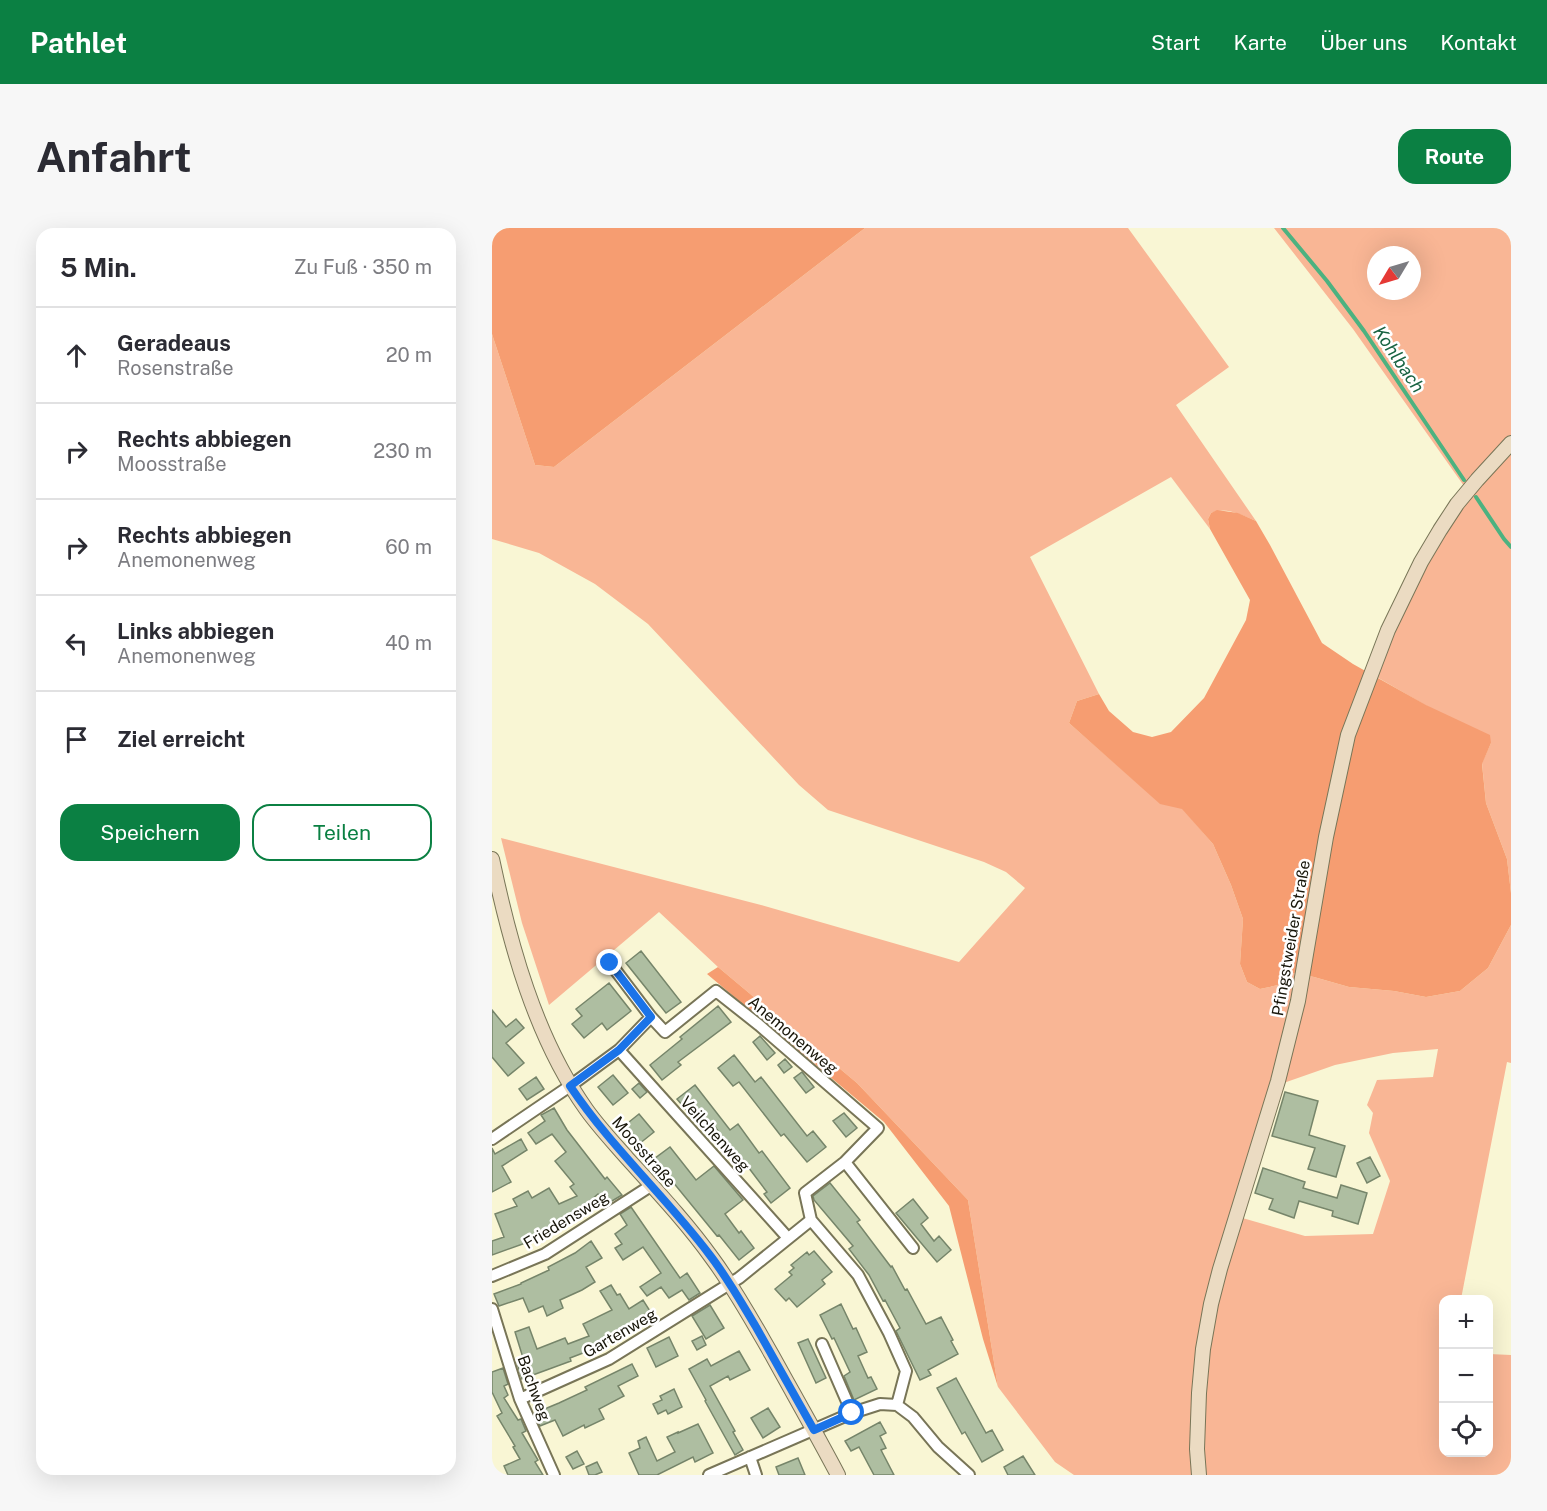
<!DOCTYPE html>
<html lang="de">
<head>
<meta charset="utf-8">
<style>
  :root { --surface:#fff; --page:#f7f7f7; --text:#2b2b33; --muted:#7c7c81; --line:#e1e1e2; --accent:#0b8043 }
  body { margin:0; font-family:"Public Sans",sans-serif; background:var(--page); color:var(--text) }
  .controls { position:absolute; right:18px; bottom:18px; display:grid; overflow:hidden; border-radius:12px; box-shadow:0 6px 24px #0002 }
  .controls button { width:54px; height:54px; display:grid; place-items:center; padding:0; border:0; border-bottom:2px solid var(--line); background:var(--surface); color:var(--text); font:30px sans-serif }
  .compass { position:absolute; left:875px; top:18px; width:54px; height:54px; border-radius:50%; background:var(--surface); box-shadow:0 6px 24px #0002; rotate:232deg }
  .stop { position:absolute; width:18px; height:18px; margin:-14px; border:4px solid #1a73e8; border-radius:50%; background:#fff }
  .stop.end { background:#1a73e8; border-color:#fff; box-shadow:0 2px 6px #0008 }
  .list { margin:0; padding:0; list-style:none }
  h2 { display:flex; justify-content:space-between; align-items:center; height:78px; margin:0; padding:0 24px; font-size:26px }
  h2 small { font-size:20px; font-weight:400; color:var(--muted) }
  .list li { display:grid; grid-template-columns:39px 1fr auto; gap:18px; align-items:center; box-sizing:border-box; height:96px; padding:0 24px; border-top:2px solid var(--line) }
  .list b { display:block; font-size:22px; white-space:nowrap }
  .list p { margin:0; font-size:20px; white-space:nowrap; color:var(--muted) }
  .list em { font-size:20px; font-style:normal; color:var(--muted) }
  .actions { display:flex; gap:12px; padding:18px 24px }
  .actions a { flex:1; padding:14px 0; border:2px solid var(--accent); border-radius:18px; text-align:center; font-size:21px; color:var(--accent) }
  .actions .main { background:var(--accent); color:#fff }
  .icon { flex:none; width:33px; height:33px; fill:none; stroke:currentColor; stroke-width:2; stroke-linecap:round; stroke-linejoin:round }
  .map { position:relative; flex:none; width:1019px; height:1247px; overflow:hidden; border-radius:18px }
  header { display:flex; align-items:center; gap:36px; box-sizing:border-box; height:84px; padding:0 30px; background:var(--accent); color:#fff }
  header strong { font-size:28px }
  nav { display:flex; gap:33px; margin-inline-start:auto; font-size:21px }
  .intro { display:flex; align-items:center; justify-content:space-between; box-sizing:border-box; height:144px; padding:0 36px }
  h1 { margin:0; font-size:42px }
  .button { padding:15px 27px; border-radius:18px; background:var(--accent); color:#fff; font-size:21px; font-weight:700 }
  main { display:flex; gap:36px; padding:0 36px }
  aside { flex:1; background:var(--surface); border-radius:18px; box-shadow:0 6px 24px #0002 }
  .map>svg:first-child { display:block }
  .green { fill:#f9b695; fill-rule:evenodd }
  .forest { fill:#f69d71 }
  .lines { fill:none; stroke-linecap:round; stroke-linejoin:round }
  .stream { stroke:#4cb280; stroke-width:4 }
  .building { fill:#aebea1; stroke:#76856a; stroke-width:1.5 }
  .street-casing { stroke:#787557; stroke-width:14 }
  .secondary-casing { stroke:#787557; stroke-width:16 }
  .street { stroke:#fff; stroke-width:10 }
  .secondary { stroke:#ebdbc2; stroke-width:14 }
  .route { stroke:#1a73e8; stroke-width:8 }
  .labels { text-anchor:middle; dominant-baseline:central; stroke-width:5; stroke-linejoin:round; paint-order:stroke }
  .street-label { font-size:16px; fill:#171509; stroke:#fff }
  .water-label { font-size:18px; font-style:italic; fill:#186342; stroke:#fff }
</style>
</head>
<body>
<header>
<strong>Pathlet</strong>
<nav><a>Start</a><a>Karte</a><a>Über uns</a><a>Kontakt</a></nav>
</header>
<div class="intro"><h1>Anfahrt</h1><a class="button">Route</a></div>
<main>
<aside>
<h2>5 Min.<small>Zu Fuß · 350 m</small></h2>
<ul class="list">
<li><svg class="icon" aria-label="ahead" viewBox="0 0 24 24"><path d="M12 20V5M6 11l6-6 6 6"/></svg><div><b>Geradeaus</b><p>Rosenstraße</p></div><em>20 m</em></li>
<li><svg class="icon" aria-label="right" viewBox="0 0 24 24"><path d="M7 20v-9h11M14 6l5 5-5 5"/></svg><div><b>Rechts abbiegen</b><p>Moosstraße</p></div><em>230 m</em></li>
<li><svg class="icon" aria-label="right" viewBox="0 0 24 24"><path d="M7 20v-9h11M14 6l5 5-5 5"/></svg><div><b>Rechts abbiegen</b><p>Anemonenweg</p></div><em>60 m</em></li>
<li><svg class="icon" aria-label="left" viewBox="0 0 24 24"><path d="M17 20v-9H6M10 6l-5 5 5 5"/></svg><div><b>Links abbiegen</b><p>Anemonenweg</p></div><em>40 m</em></li>
<li><svg class="icon" aria-label="arrive" viewBox="0 0 24 24"><path d="M6 21V4h12l-3 4 3 4H6"/></svg><div><b>Ziel erreicht</b></div></li>
</ul>
<div class="actions"><a class="main">Speichern</a><a>Teilen</a></div>
</aside>
<div class="map">
<svg width="1019" height="1247" viewBox="0 0 1019 1247">
  <rect width="100%" height="100%" fill="#f9f6d4"/>
  <path class="green" d="M373,0H636L737,139L684,177L764,293C750,287 733,278 719,285L716,291L718,301L679,249L538,329L607,466L585,473L577,495L668,575L690,580L721,616L739,657L751,691L748,736L755,754L768,761L791,756L801,745L822,749L857,759L902,763L934,769L968,763L996,740L1019,697V835L1015,834L969,1071L951,1072V1224H996L997,1126L1019,1127V1247H713L711,1232V1189L716,1126L730,1050L747,989L813,1008L881,1006L898,953L877,905L881,885L875,877L885,852L941,849L946,821L901,825L843,837L777,860L731,1010L716,1067L705,1127L698,1226L701,1247H582L563,1234L506,1159L476,972L365,855L226,739L167,684L57,777L30,695L9,610L269,677L467,734L533,660L514,644L492,634L336,582L307,557L156,396L103,356L47,325L0,311V106L43,237L62,239Z
    M782,0H1019V209L987,240L972,258L861,101ZM884,27H920V63H884Z
    M1019,224V665L1015,631L994,575L990,535L999,515L883,448L905,396L930,343L971,276Z"/>
  <path class="forest" d="M0,0H373L62,239L43,237L0,106Z
    M725,282L746,285L764,293L778,317L830,415L861,436L934,477L998,507L999,515L990,536L994,575L1015,631L1019,665V697L996,740L968,763L934,769L902,763L857,759L822,749L801,745L791,756L768,761L755,754L748,736L751,691L739,657L721,616L690,581L668,576L577,495L585,473L607,466L617,483L641,504L660,509L679,504L712,470L754,392L758,372L718,301L716,291L719,285Z
    M226,739L365,855L476,972L506,1159L491,1111L457,978L392,894L215,746Z"/>
  <g class="lines">
    <path class="stream" d="M791,0L835,53L872,103L972,252
      M984,269L1012,311L1019,319"/>
  </g>
  <path class="building" d="M149,723L189,774L174,785L134,735Z
    M117,755L139,783L115,802L110,795L92,810L80,796L90,788L84,781Z
    M226,778L239,794L186,834L189,837L170,852L158,837L190,811L188,809Z
    M0,782L14,799L24,791L32,800L14,815L32,835L16,848L0,829Z
    M268,808L283,825L275,832L261,814Z
    M242,827L263,854L269,849L315,908L321,903L334,919L315,934L292,906L289,908L247,854L241,858L226,840Z
    M293,831L300,839L292,845L286,837Z
    M310,844L322,859L314,865L302,850Z
    M121,847L136,865L121,877L106,859Z
    M44,849L52,861L35,872L27,861Z
    M147,855L155,864L148,870L140,861Z
    M203,857L238,902L246,896L267,925L270,923L298,960L279,975L272,966L275,964L247,927L245,928L224,900L216,907L185,871Z
    M793,864L826,873L817,907L853,918L844,949L816,941L823,920L780,908Z
    M62,880L75,902L113,951L115,949L130,967L115,976L106,966L87,982L89,987L39,1013L0,1027V1013L12,1009L3,986L25,978L21,971L36,963L40,970L57,960L67,976L85,968L78,959L82,956L63,933L74,924L60,906L44,916L36,905L53,893L49,887Z
    M352,885L365,900L354,909L341,893Z
    M147,886L162,904L147,916L132,898Z
    M29,911L35,922L10,938L19,954L0,964V920L3,926Z
    M178,919L204,952L222,938L251,972L233,986L247,1005L249,1003L262,1020L247,1032L227,1007L225,1008L162,931Z
    M878,929L888,948L875,955L865,935Z
    M771,940L813,954L811,960L845,970L849,957L875,965L866,996L840,988L841,983L807,973L802,990L777,981L781,971L763,965Z
    M338,955L368,992L365,994L399,1039L400,1038L413,1062L415,1061L434,1096L449,1089L461,1112L459,1113L466,1126L436,1142L439,1147L428,1152L404,1103L408,1100L393,1072L391,1073L377,1047L357,1021L361,1018L322,972L321,968Z
    M421,971L436,990L429,996L442,1013L447,1008L459,1022L445,1034L404,985Z
    M139,979L188,1050L195,1045L208,1065L197,1072L190,1062L177,1070L169,1059L155,1068L148,1059L169,1045L151,1019L131,1032L123,1020L130,1016L123,1006L135,997L128,986Z
    M99,1013L110,1030L94,1039L103,1054L90,1062L68,1072L71,1080L55,1088L51,1078L37,1084L31,1070L7,1078L2,1066L29,1056V1055L57,1042L56,1039L83,1025Z
    M322,1023L340,1044L330,1052L333,1056L305,1079L297,1070L294,1073L283,1061L300,1047L297,1044L302,1040L299,1037L315,1024L317,1027Z
    M119,1057L125,1067L128,1066L137,1081L151,1072L158,1083L132,1101L134,1105L104,1120L78,1130L79,1133L30,1151L25,1135L32,1133L23,1104L37,1099L45,1121L73,1110L76,1116L97,1108L91,1096L120,1082L108,1063Z
    M349,1076L361,1101L364,1100L375,1124L366,1128L376,1150L379,1149L385,1161L362,1172L352,1148L358,1144L342,1110L340,1111L328,1087Z
    M218,1077L232,1100L214,1111L200,1088Z
    M210,1108L214,1117L205,1122L200,1113Z
    M177,1109L186,1128L164,1139L155,1120Z
    M316,1111L334,1150L324,1155L306,1115Z
    M247,1123L258,1142L238,1152L236,1148L218,1158L243,1203L241,1204L251,1222L243,1227L213,1173L214,1172L197,1141L215,1131L219,1138Z
    M140,1136L146,1148L126,1158L132,1168L107,1181L112,1191L93,1200L92,1197L71,1208L63,1192L48,1198L43,1185L67,1175L95,1162L93,1159Z
    M11,1140L16,1156L12,1158L16,1167L12,1170L26,1192L29,1191L34,1203L30,1205L46,1232L43,1234L51,1247H16L12,1238L28,1231L21,1219L23,1218L5,1188L10,1185L0,1164V1144Z
    M464,1150L494,1205L500,1202L511,1222L490,1234L473,1204L470,1206L445,1160Z
    M182,1161L190,1179L176,1186L174,1182L166,1186L161,1176L170,1172L168,1168Z
    M276,1180L288,1199L271,1210L259,1190Z
    M388,1194L394,1205L388,1208L394,1220L389,1222L402,1247H382L367,1219L359,1223L353,1213Z
    M206,1196L221,1225L203,1234L201,1229L165,1247H147L137,1225L148,1220L146,1213L154,1209L165,1233L183,1224L175,1209L186,1204V1205Z
    M85,1223L92,1236L81,1241L74,1229Z
    M531,1228L543,1247H516L512,1239Z
    M306,1230L313,1247H287L284,1239Z
    M105,1234L110,1244L103,1247H97L94,1239Z"/>
  <g class="lines">
    <g class="street-casing">
      <path id="street" d="M118,735L159,789
        M127,822L296,1010
        M0,911L78,858L127,822L159,789L173,804L224,763L267,797L386,900L353,934L313,965L319,992L366,1047L397,1105L414,1143L405,1177
        M353,934L421,1020
        M0,1048L53,1026L160,957
        M0,1081L28,1171L62,1247
        M330,1116L360,1185
        M28,1171L117,1131L247,1050L319,992
        M258,1229L264,1247
        M217,1247L360,1185L388,1176L405,1177L421,1189L446,1219L477,1247"/>
    </g>
    <g class="secondary-casing">
      <path id="secondary" d="M0,631C18,716 43,809 94,881C106,898 121,914 135,930C164,962 195,995 220,1030C243,1061 261,1094 280,1127C302,1167 325,1207 346,1247
        M707,1247L705,1221L707,1165L711,1121L719,1076L728,1041L786,853L806,773L834,609L856,507L896,402L929,334L948,302L965,276L985,252L1019,215"/>
    </g>
    <use href="#street" class="street"/>
    <use href="#secondary" class="secondary"/>
  </g>
  <g class="lines">
    <path class="route" d="M118,735L159,789L127,822L78,858C119,919 173,968 217,1026C235,1049 249,1074 264,1099C283,1133 303,1168 322,1202L360,1185"/>
  </g>
  <g class="labels">
    <g class="street-label">
      <text transform="translate(799 710) rotate(-80)">Pfingstweider Straße</text>
      <text transform="translate(301 807) rotate(40)">Anemonenweg</text>
      <text transform="translate(223 906) rotate(48)">Veilchenweg</text>
      <text transform="translate(152 924) rotate(49)">Moosstraße</text>
      <text transform="translate(74 992) rotate(-31)">Friedensweg</text>
      <text transform="translate(128 1105) rotate(-30)">Gartenweg</text>
      <text transform="translate(42 1160) rotate(70)">Bachweg</text>
    </g>
    <g class="water-label">
      <text transform="translate(907 131) rotate(56)">Kohlbach</text>
    </g>
  </g>
</svg>
<div class="controls">
<button>+</button>
<button>−</button>
<button><svg class="icon" aria-label="locate" viewBox="0 0 24 24"><circle cx="12" cy="12" r="6"/><path d="M12 2v4M12 18v4M2 12h4M18 12h4"/></svg></button>
</div>
<svg class="compass" viewBox="-18 -18 36 36"><path d="M0-13l5 13h-10z" fill="#e53935"/><path d="M0 13l5-13h-10z" fill="#7c7c81"/></svg>
<div class="stop" style="left:360px;top:1185px"></div>
<div class="stop end" style="left:118px;top:735px"></div>
</div>
</main>
</body>
</html>
